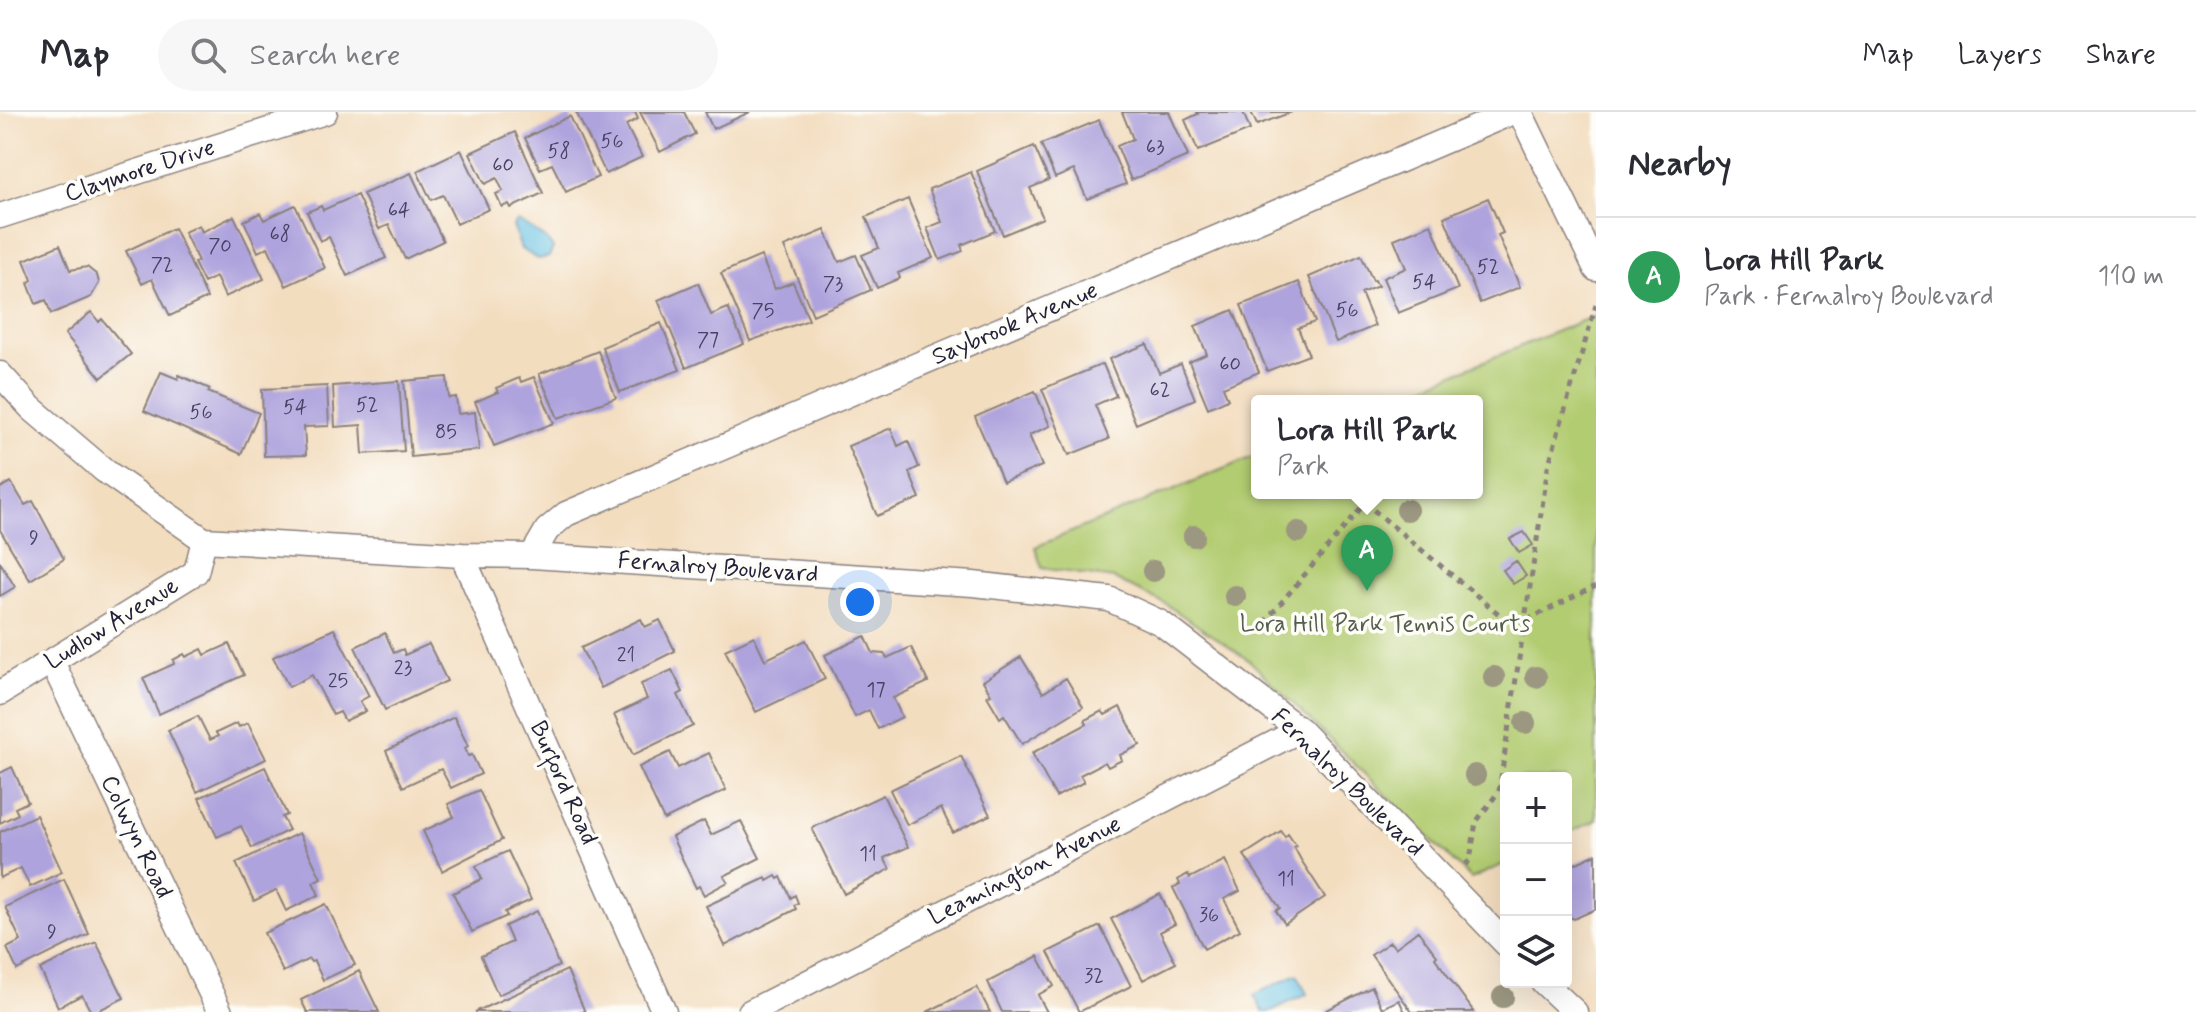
<!DOCTYPE html>
<html lang="en">
<head>
<meta charset="utf-8">
<style>
  :root { --surface:#fff; --page:#f7f7f7; --text:#2b2b33; --muted:#7c7c81; --line:#e1e1e2; --accent:#0f766e }
  body { margin:0; font-family:Mynerve,sans-serif; background:var(--page); color:var(--text) }
  .controls { position:absolute; right:24px; bottom:24px; display:grid; overflow:hidden; border-radius:8px; box-shadow:0 8px 32px #0002 }
  .controls button { width:72px; height:72px; display:grid; place-items:center; padding:0; border:0; border-bottom:2px solid var(--line); background:var(--surface); color:var(--text); font:40px sans-serif }
  .you { position:absolute; left:860px; top:490px; width:28px; height:28px; margin:-20px; border:6px solid #fff; border-radius:50%; background:#1a73e8; box-shadow:0 0 0 12px #1a73e833 }
  .badge { display:grid; place-items:center; width:52px; height:52px; border-radius:50%; background:var(--accent); color:#fff; font-size:26px; font-weight:700 }
  .pin { position:absolute; translate:-50% -66px; filter:drop-shadow(0 2px 4px #0008) }
  .pin::after { content:''; position:absolute; top:42px; width:28px; height:24px; background:inherit; clip-path:polygon(0 0,100% 0,50% 100%) }
  .popup { position:absolute; left:1251px; top:283px; width:232px; height:104px; box-sizing:border-box; display:grid; place-content:center; border-radius:8px; background:var(--surface); filter:drop-shadow(0 2px 6px #0005); font-size:26px; white-space:nowrap; color:var(--muted) }
  .popup b { font-size:30px; color:var(--text) }
  .popup::after { content:''; position:absolute; left:50%; top:100%; margin-left:-16px; border:16px solid transparent; border-top-color:var(--surface) }
  .list { margin:0; padding:0; list-style:none }
  h2 { display:flex; justify-content:space-between; align-items:center; height:104px; margin:0; padding:0 32px; font-size:34px }
  h2 small { font-size:26px; font-weight:400; color:var(--muted) }
  .list li { display:grid; grid-template-columns:52px 1fr auto; gap:24px; align-items:center; box-sizing:border-box; height:120px; padding:0 32px; border-top:2px solid var(--line) }
  .list b { display:block; font-size:30px; white-space:nowrap }
  .list p { margin:0; font-size:26px; white-space:nowrap; color:var(--muted) }
  .list em { font-size:26px; font-style:normal; color:var(--muted) }
  .icon { flex:none; width:44px; height:44px; fill:none; stroke:currentColor; stroke-width:2; stroke-linecap:round; stroke-linejoin:round }
  .map { position:relative; flex:none; width:1596px; height:900px; overflow:hidden }
  header { display:flex; align-items:center; gap:48px; box-sizing:border-box; height:112px; padding:0 40px; background:var(--surface); border-bottom:2px solid var(--line) }
  header strong { font-size:38px }
  nav { display:flex; gap:44px; margin-inline-start:auto; font-size:28px }
  .search { width:560px; height:72px; background:var(--page); display:flex; align-items:center; gap:20px; box-sizing:border-box; padding:0 28px; border-radius:44px; color:var(--muted); font-size:30px }
  main { display:flex }
  aside { flex:1; background:var(--surface) }
  .map>svg:first-child { display:block }
  .green { fill:#b2cc71; stroke:#6a7756; stroke-width:2 }
  .water { fill:#66c1e4; stroke:#447290; stroke-width:2 }
  .building { fill:#aea3dd }
  .lines { fill:none; stroke-linecap:round; stroke-linejoin:round }
  .street-casing { stroke:#8a807d; stroke-width:27 }
  .path { stroke:#8a807d; stroke-width:5; stroke-dasharray:6 6; stroke-linecap:butt }
  .street { stroke:#fff; stroke-width:24 }
  .tree { fill:#9c9781 }
  .labels { text-anchor:middle; dominant-baseline:central; stroke-width:7; stroke-linejoin:round; paint-order:stroke }
  .number-label { font-size:20px; fill:#454264 }
  .street-label { font-size:24px; fill:#22223b; stroke:#fdfcf7 }
  .park-label { font-size:24px; fill:#545e4e; stroke:#fdfcf7 }
</style>
</head>
<body>
<header>
<strong>Map</strong>
<div class="search"><svg class="icon" aria-label="search" viewBox="0 0 24 24"><circle cx="10" cy="10" r="6"/><path d="M15 15l6 6"/></svg>Search here</div>
<nav><a>Map</a><a>Layers</a><a>Share</a></nav>
</header>
<main>
<div class="map">
<svg width="1596" height="900" viewBox="0 0 1596 900">
  <rect width="100%" height="100%" fill="#fdfcf7"/>
  <filter id="ink" filterUnits="userSpaceOnUse"><feTurbulence type="fractalNoise" baseFrequency=".0125" numOctaves="2"/><feDisplacementMap in="SourceGraphic" scale="16" xChannelSelector="R" yChannelSelector="G"/><feConvolveMatrix kernelMatrix="1 2 1 2 8 2 1 2 1" color-interpolation-filters="sRGB"/></filter>
  <filter id="wash" filterUnits="userSpaceOnUse"><feTurbulence type="fractalNoise" baseFrequency=".006" numOctaves="4" result="noise"/><feDisplacementMap in="SourceGraphic" scale="32" xChannelSelector="R" yChannelSelector="G"/><feGaussianBlur stdDeviation="1.8" result="paint"/><feColorMatrix in="noise" values="0 0 0 0 0 0 0 0 0 0 0 0 0 0 0 0 0 1.4 0 .05"/><feComposite in="paint" operator="in"/></filter>
  <g filter="url(#wash)">
    <rect width="100%" height="100%" fill="#f3ddbf"/>
    <path class="green" d="M1596,203V708L1566,722V666H1506V751L1471,767L1250,549L1164,491L1114,467L1042,456L1035,435L1257,343V381H1477V289H1388Z"/>
    <path class="water" d="M518,109C527,114 548,126 553,136L549,145L538,147L521,137L513,114Z
      M1297,862L1307,882L1269,900H1263L1254,883Z"/>
    <g id="blocks">
      <path class="building" d="M576,0H635L638,7L626,13L642,45L606,62Z
        M640,0H684L695,22L660,40Z
        M705,0H750L713,17Z
        M1122,0H1169L1188,44L1131,68L1117,34L1133,27Z
        M1197,0H1243L1250,18L1198,39L1185,8L1198,2Z
        M1251,0H1292L1257,13Z
        M570,4L598,65L566,80L552,52L540,57L525,26Z
        M1099,8L1126,72L1087,87L1074,58L1055,66L1041,32Z
        M515,20L543,81L511,96L509,92L502,95L496,82L503,79L497,66L485,72L470,41Z
        M1034,34L1049,68L1030,76L1043,106L1003,123L977,59Z
        M461,38L489,97L457,112L443,83L431,88L417,59Z
        M971,60L995,119L961,133L963,139L940,148L927,116L942,110L929,77Z
        M411,61L443,129L405,147L389,113L379,117L363,82Z
        M357,83L386,146L347,164L329,125L320,129L307,100L321,94L323,98Z
        M1488,86L1503,121L1498,123L1520,175L1480,191L1444,105Z
        M908,87L933,146L898,161L900,166L877,176L862,143L879,136L866,105Z
        M295,93L325,156L286,174L268,135L258,140L244,109L260,101L264,108Z
        M234,104L264,167L225,185L216,165L204,171L194,151L198,149L184,120L199,113L202,120Z
        M1431,112L1458,177L1398,201L1383,166L1406,156L1394,127Z
        M174,116L207,186L170,204L152,167L142,172L126,139Z
        M825,118L839,150L856,143L871,178L813,203L784,135Z
        M60,133L70,158L87,155L97,163L99,171L91,185L51,202L46,188L36,192L28,171L32,168L24,148Z
        M1361,143L1373,169L1375,168L1378,174L1361,181L1375,214L1336,230L1309,165Z
        M761,144L775,177L793,170L809,208L750,229L721,161Z
        M1299,170L1315,210L1298,216L1309,243L1267,259L1241,193Z
        M698,171L711,203L728,196L744,232L686,256L658,188Z
        M1233,198L1259,260L1223,275L1228,287L1208,296L1189,250L1207,242L1195,214Z
        M91,200L99,210L102,207L131,242L101,266L65,222Z
        M661,211L680,258L620,280L602,235Z
        M1147,232L1159,261L1181,252L1195,287L1136,312L1109,247Z
        M598,239L616,286L558,306L539,262Z
        M1103,252L1116,284L1095,293L1109,327L1069,343L1042,277Z
        M161,260L178,267L179,263L210,277L208,280L259,301L241,342L144,299Z
        M447,265L449,286L456,285L458,302L475,300L479,338L411,345L404,269Z
        M534,265L554,311L494,334L475,290L498,280L496,276L519,266L521,270Z
        M399,269L404,339L363,342L361,313L335,315L333,274Z
        M327,274L329,314L304,315L306,343L264,344L262,277Z
        M1035,279L1050,314L1029,323L1042,354L1003,370L975,305Z
        M891,316L898,334L908,329L919,355L909,360L920,386L877,404L848,334Z
        M11,370L25,393L33,389L64,447L30,468L0,418V376Z
        M1524,420L1533,433L1519,441L1510,427Z
        M1516,449L1526,464L1513,472L1503,458Z
        M0,450L15,475L0,484Z
        M641,507L645,515L660,508L675,539L601,576L581,536Z
        M334,517L369,584L360,589L366,599L345,609L340,600L333,603L312,563L289,575L273,545Z
        M385,521L394,541L403,537L405,543L429,532L447,569L385,598L355,535Z
        M754,524L765,548L806,528L825,567L756,600L725,538Z
        M865,524L873,541L884,542L887,546L911,535L928,570L893,586L902,605L878,617L869,598L855,605L825,543Z
        M229,532L244,563L159,602L143,566L174,552L173,548L184,542L186,545L202,537L205,543Z
        M1021,545L1043,581L1066,566L1083,595L1022,632L1004,603L1000,606L987,584L991,582L983,569Z
        M672,558L683,580L678,583L693,614L633,643L614,603L647,587L641,572Z
        M1120,595L1140,633L1120,643L1122,648L1108,655L1105,650L1080,663L1084,670L1056,685L1032,641L1087,612L1085,608L1102,599L1105,603Z
        M198,604L210,628L218,624L216,621L237,611L239,615L248,611L266,647L197,680L168,618Z
        M454,605L468,634L465,636L468,644L472,643L481,662L451,676L441,657L403,675L386,639Z
        M670,640L678,656L709,641L726,678L664,708L639,655Z
        M961,644L990,703L953,721L941,696L907,713L890,678Z
        M12,655L28,690L15,696L18,702L0,711V661Z
        M265,655L287,703L282,705L289,718L252,736L241,714L217,725L199,686Z
        M479,678L502,728L442,759L423,719L454,705L448,692Z
        M883,683L908,735L884,746L890,757L844,782L812,716Z
        M36,703L62,760L30,775L21,756L0,766V720Z
        M704,709L711,723L741,709L760,746L724,764L728,770L704,783L699,774L696,776L672,725Z
        M1281,719L1285,725L1288,722L1296,734L1294,735L1301,748L1325,785L1285,812L1276,799L1280,796L1244,743Z
        M299,721L321,766L313,770L319,783L286,799L276,778L254,789L236,751Z
        M508,739L531,788L505,800L507,804L472,820L453,781L482,767L476,754Z
        M1596,742V797L1574,807L1566,803V756Z
        M1225,748L1240,779L1224,787L1240,818L1204,837L1173,776L1180,772L1178,768L1188,762L1190,766Z
        M776,764L778,767L781,765L791,786L795,783L798,791L794,793L796,797L725,834L706,794L766,766L767,769Z
        M64,767L89,822L17,858L7,836L21,829L5,795Z
        M1160,782L1175,812L1160,820L1176,851L1143,868L1111,807Z
        M326,792L355,853L323,868L314,849L311,850L309,847L283,860L264,821Z
        M537,799L559,854L498,883L481,844L512,830L505,814Z
        M1100,814L1131,874L1079,900L1048,840Z
        M1418,819L1437,844L1435,846L1474,900H1412L1371,843L1390,830L1395,836Z
        M96,830L124,886L95,900H91L82,883L58,895L40,857Z
        M1038,844L1054,874L1038,883L1047,900H1002L988,870Z
        M567,858L585,900H475Z
        M359,859L379,900H307L301,888Z
        M977,875L990,900H927Z
        M1372,875L1382,896L1399,888L1405,900H1323Z"/>
    </g>
  </g>
  <g filter="url(#ink)">
    <use href="#blocks" fill-opacity="0" stroke="#8a807d" stroke-width="2"/>
    <g class="lines">
      <g class="street-casing">
        <path id="street" d="M1520,0L1596,157
          M0,104L325,0
          M0,262L31,296L105,359L204,428L462,443L532,444L973,472L1109,487L1161,511L1300,618L1506,832
          M462,443L664,900
          M532,444L547,418L566,402L1513,0
          M52,550L220,900
          M0,581L196,460L204,428
          M1543,870L1575,900
          M750,900L1300,618"/>
      </g>
      <path class="path" d="M1527,508L1596,474
        M1264,511L1365,391L1523,522
        M1465,753L1470,748L1476,710L1499,679L1548,355L1596,193"/>
      <use href="#street" class="street"/>
    </g>
    <g class="tree">
      <circle cx="1407" cy="398" r="11"/>
      <circle cx="1298" cy="420" r="11"/>
      <circle cx="1194" cy="424" r="11"/>
      <circle cx="1153" cy="459" r="11"/>
      <circle cx="1235" cy="484" r="11"/>
      <circle cx="1494" cy="565" r="11"/>
      <circle cx="1536" cy="565" r="11"/>
      <circle cx="1525" cy="611" r="11"/>
      <circle cx="1475" cy="663" r="11"/>
      <circle cx="1503" cy="885" r="11"/>
    </g>
  </g>
  <g class="labels">
    <g class="number-label">
      <text x="612" y="29">56</text>
      <text x="1155" y="35">63</text>
      <text x="559" y="39">58</text>
      <text x="503" y="53">60</text>
      <text x="399" y="98">64</text>
      <text x="280" y="122">68</text>
      <text x="220" y="134">70</text>
      <text x="162" y="153">72</text>
      <text x="1488" y="155">52</text>
      <text x="1424" y="170">54</text>
      <text x="833" y="172">73</text>
      <text x="1347" y="198">56</text>
      <text x="763" y="199">75</text>
      <text x="708" y="228">77</text>
      <text x="1230" y="252">60</text>
      <text x="1160" y="278">62</text>
      <text x="367" y="293">52</text>
      <text x="295" y="295">54</text>
      <text x="201" y="300">56</text>
      <text x="446" y="320">85</text>
      <text x="34" y="426">9</text>
      <text x="626" y="543">21</text>
      <text x="403" y="556">23</text>
      <text x="338" y="569">25</text>
      <text x="876" y="578">17</text>
      <text x="868" y="742">11</text>
      <text x="1286" y="767">11</text>
      <text x="1209" y="803">36</text>
      <text x="52" y="820">9</text>
      <text x="1094" y="864">32</text>
    </g>
    <g class="street-label">
      <text transform="translate(140 59) rotate(-18)">Claymore Drive</text>
      <text transform="translate(1015 212) rotate(-23)">Saybrook Avenue</text>
      <text transform="translate(718 456) rotate(4)">Fernalroy Boulevard</text>
      <text transform="translate(112 512) rotate(-32)">Ludlow Avenue</text>
      <text transform="translate(563 671) rotate(66)">Burford Road</text>
      <text transform="translate(1347 671) rotate(44)">Fernalroy Boulevard</text>
      <text transform="translate(136 725) rotate(64)">Colwyn Road</text>
      <text transform="translate(1025 759) rotate(-27)">Leamington Avenue</text>
    </g>
    <g class="park-label">
      <text x="1385" y="512">Lora Hill Park Tennis Courts</text>
    </g>
  </g>
</svg>
<div class="controls">
<button>+</button>
<button>−</button>
<button><svg class="icon" aria-label="layers" viewBox="0 0 24 24"><path d="M12 4l9 5-9 5-9-5zM3 14l9 5 9-5"/></svg></button>
</div>
<div class="you"></div>
<div class="pin badge" style="left:1367px;top:479px;background:#2e9e5b">A</div>
<div class="popup"><b>Lora Hill Park</b>Park</div>
</div>
<aside>
<h2>Nearby<small></small></h2>
<ul class="list">
<li><span class="badge" style="background:#2e9e5b">A</span><div><b>Lora Hill Park</b><p>Park · Fernalroy Boulevard</p></div><em>110 m</em></li>
</ul>
</aside>
</main>
</body>
</html>
